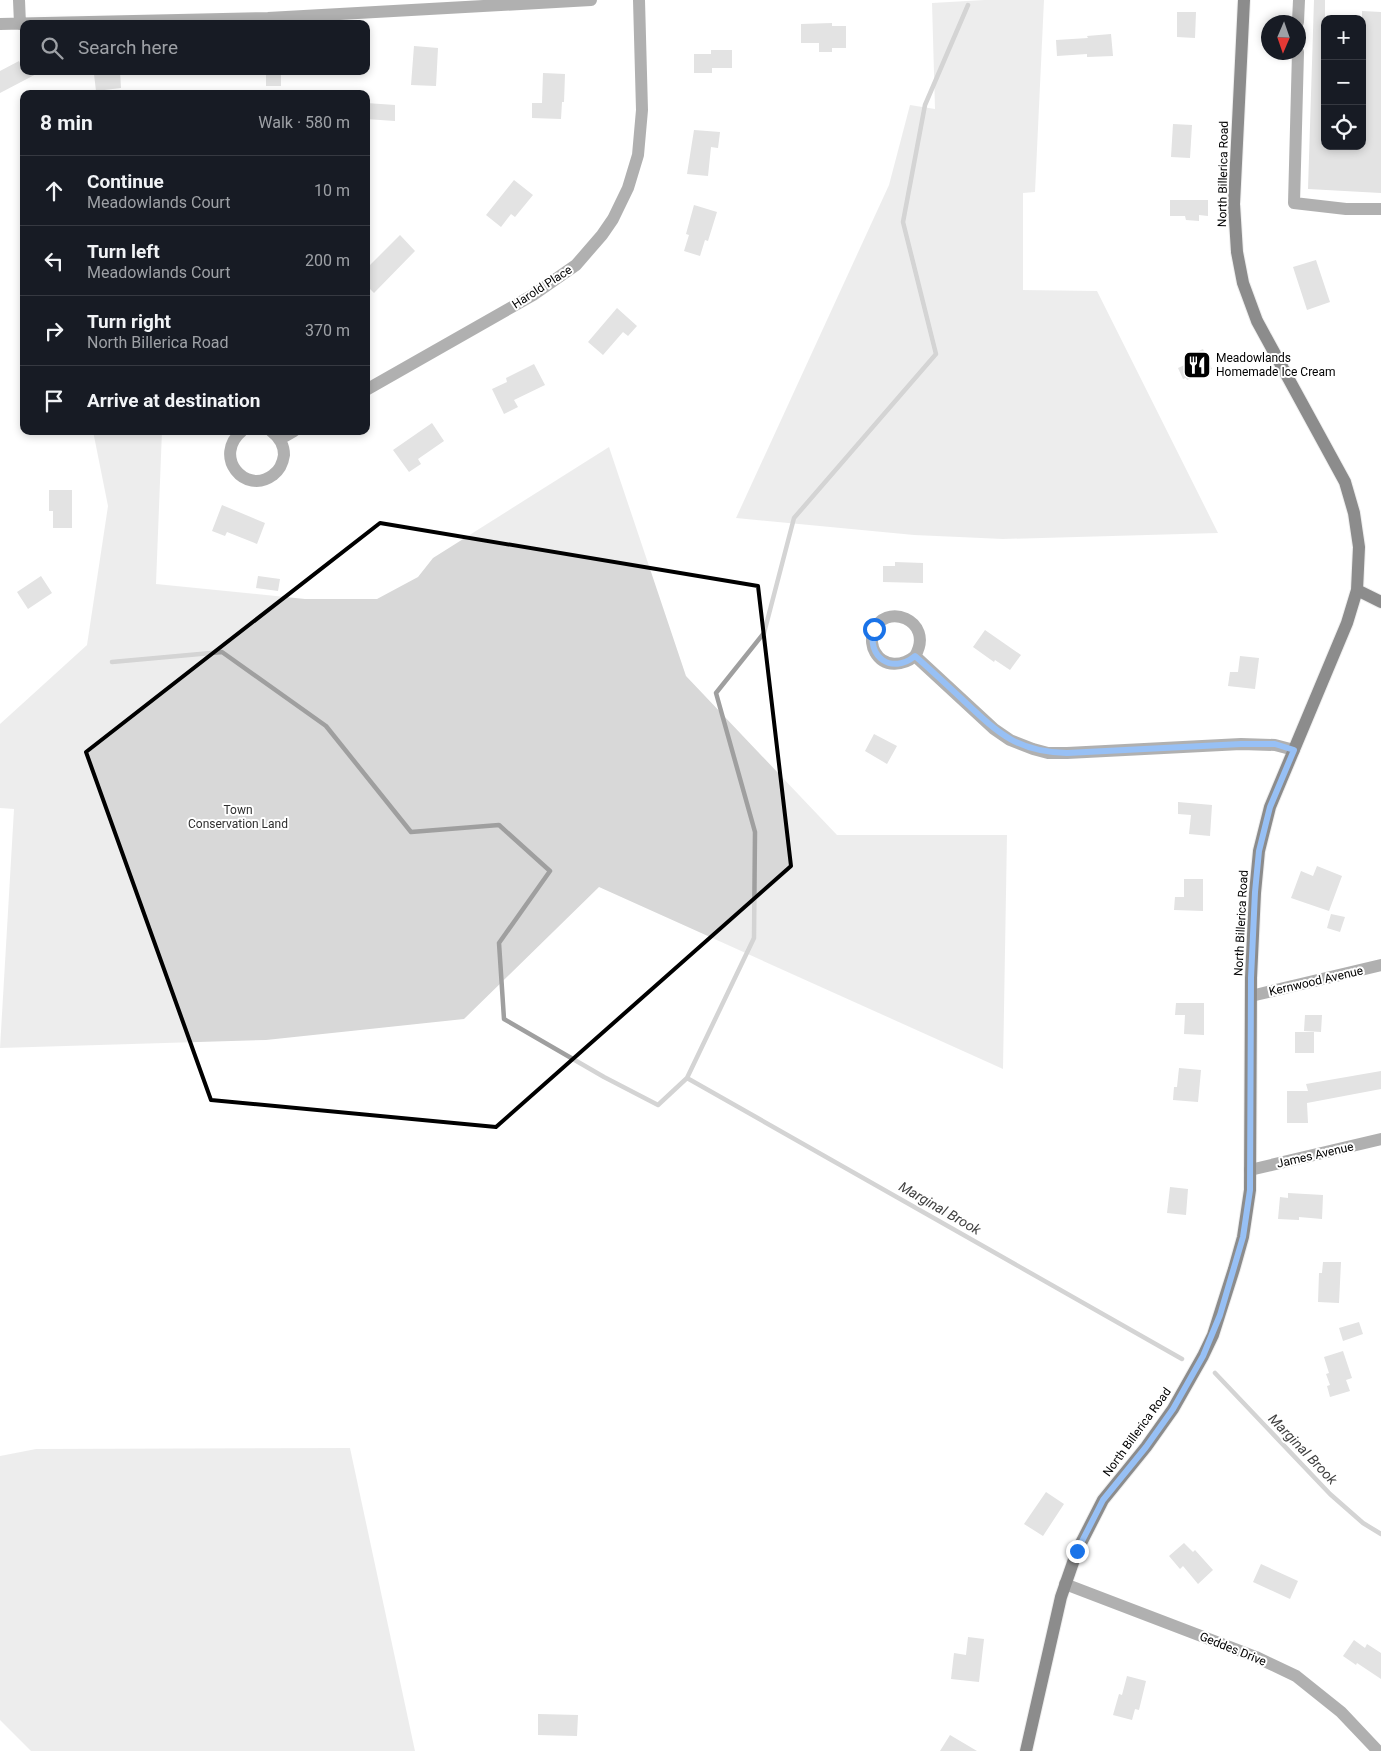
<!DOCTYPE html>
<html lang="en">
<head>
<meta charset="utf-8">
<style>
  :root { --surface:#171b24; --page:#20242c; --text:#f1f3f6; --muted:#9ea1a6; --line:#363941 }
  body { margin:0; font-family:Roboto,sans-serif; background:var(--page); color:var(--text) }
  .controls { position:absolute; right:15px; top:15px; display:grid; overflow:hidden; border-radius:10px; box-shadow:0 2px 8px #0003 }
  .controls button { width:45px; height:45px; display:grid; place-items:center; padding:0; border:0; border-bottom:1px solid var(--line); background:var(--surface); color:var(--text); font:25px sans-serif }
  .compass { position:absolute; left:1261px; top:15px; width:45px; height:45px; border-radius:50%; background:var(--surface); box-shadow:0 2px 8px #0003; rotate:182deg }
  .stop { position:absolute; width:15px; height:15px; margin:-11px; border:4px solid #1a73e8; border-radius:50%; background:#fff }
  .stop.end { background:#1a73e8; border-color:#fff; box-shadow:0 1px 5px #0008 }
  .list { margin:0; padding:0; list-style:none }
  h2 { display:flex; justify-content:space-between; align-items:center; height:65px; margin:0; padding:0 20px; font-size:21px }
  h2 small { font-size:16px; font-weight:400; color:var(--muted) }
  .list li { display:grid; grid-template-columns:32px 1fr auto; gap:15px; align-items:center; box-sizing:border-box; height:70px; padding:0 20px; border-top:1px solid var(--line) }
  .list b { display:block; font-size:19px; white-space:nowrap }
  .list p { margin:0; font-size:16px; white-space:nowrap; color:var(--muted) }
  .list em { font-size:16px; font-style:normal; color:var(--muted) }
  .icon { flex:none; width:28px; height:28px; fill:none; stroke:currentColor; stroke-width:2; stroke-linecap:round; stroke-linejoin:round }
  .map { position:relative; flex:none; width:1381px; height:1751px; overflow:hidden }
  .search { position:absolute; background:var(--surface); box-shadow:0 2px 8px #0003; left:20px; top:20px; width:350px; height:55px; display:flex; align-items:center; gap:12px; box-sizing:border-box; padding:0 18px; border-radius:10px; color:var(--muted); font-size:19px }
  .panel { position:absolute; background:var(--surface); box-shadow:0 2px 8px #0003; left:20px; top:90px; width:350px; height:345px; border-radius:10px }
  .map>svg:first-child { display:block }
  .green { fill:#d8d8d8 }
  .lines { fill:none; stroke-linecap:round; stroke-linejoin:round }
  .stream { stroke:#9f9f9f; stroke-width:4.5 }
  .building { fill:#c0c0c0 }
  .major-casing { stroke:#dbdbdb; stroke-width:14 }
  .minor { stroke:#515151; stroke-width:12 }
  .major { stroke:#000; stroke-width:12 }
  .route { stroke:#1a73e8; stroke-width:6 }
  .marked { fill:none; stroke:#000; stroke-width:4; stroke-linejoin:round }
  .labels { text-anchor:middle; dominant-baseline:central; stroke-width:4; stroke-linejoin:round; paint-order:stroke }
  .street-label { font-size:12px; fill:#000; stroke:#fff }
  .poi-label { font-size:12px; fill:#000; stroke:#fff; text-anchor:start }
  .park-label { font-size:12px; fill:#2f2f2f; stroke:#fff }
  .water-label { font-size:14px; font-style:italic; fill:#404040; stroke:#fff }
</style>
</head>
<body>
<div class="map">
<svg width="1381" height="1751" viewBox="0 0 1381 1751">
  <rect width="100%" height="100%" fill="#fff"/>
  <path class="green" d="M984,0H1044L1035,192L1023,193V290L1097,291L1218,533L1003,539L914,535L736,518L889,185L910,105L935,109L932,3Z
    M93,431H162L156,584L305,599H377L418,577L433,558L609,447L686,676L837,835H1007L1003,1069L599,887L464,1019L266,1040L0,1048L14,809L0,808V724L87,645L108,506Z
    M350,1448L415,1751H31L0,1720V1456L36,1449Z"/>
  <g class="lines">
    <path class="stream" d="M112,662L222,652L326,726L411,832L499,825L550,871L499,943L504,1019L604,1077L658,1105L687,1078L754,938L755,832L716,693L764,633L794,518L936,354L903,222L925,105L968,5
      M687,1078L1182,1359
      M1215,1373L1330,1494L1363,1523L1381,1534"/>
  </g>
  <path class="building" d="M1314,0H1325V146H1362V11L1381,12V193L1308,189Z
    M1177,12H1196L1195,38L1177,37Z
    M832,23V26H846V48H832V52H819V43H801V24Z
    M1111,34L1113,56L1087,57V54L1057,56L1056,40L1088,38L1087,36Z
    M414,46L438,48L436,86L411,85Z
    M711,50H732V68H712V73H694V54H711Z
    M19,61L24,71H42L0,93V71Z
    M120,71L121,88L96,91L94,74Z
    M266,71H281V86H266Z
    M543,73L565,74L564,102H562L561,119L532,118V103H542Z
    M366,103L395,105V121L366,119Z
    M1173,124L1192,125L1190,158L1171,157Z
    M694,130L720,132L718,148L711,147L708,176L687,174Z
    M514,180L533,195L515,217L511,214L501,227L486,215Z
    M1170,200H1208V216L1199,215V221L1186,220L1185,216H1170Z
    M694,205L717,212L708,241L705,240L700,256L684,251L689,235L686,234Z
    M400,235L415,251L374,293L366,285V269Z
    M1316,260L1330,302L1307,310L1293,267Z
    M617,308L637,326L628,336L623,332L603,355L588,342Z
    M1203,349L1212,369L1187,380L1186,378L1183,379L1178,368L1191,362L1188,356Z
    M534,364L545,385L514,400L518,407L504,414L492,389L507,382L506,378Z
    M432,423L444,441L418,459L421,464L409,472L393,450Z
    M49,490H72V528H53V511H49Z
    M222,505L265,523L257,544L227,532L225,536L212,531Z
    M895,562L923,563V583L883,582V566H895Z
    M41,576L52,593L28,609L17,592Z
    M258,576L280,579L278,591L256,588Z
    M985,630L1021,655L1010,670L995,660L994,662L973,647Z
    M1240,656L1259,658L1255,689L1228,686L1230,672H1238Z
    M874,734L897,746L887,764L865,751Z
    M1178,802L1212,805L1210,836L1189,834L1191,815L1178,814Z
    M1317,866L1342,876L1329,911L1291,898L1301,871L1313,876Z
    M1184,879H1203V911L1174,910L1175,897H1184Z
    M1331,914L1345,917L1340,932L1327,928Z
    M1176,1003H1204V1035L1184,1034L1185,1015H1175Z
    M1305,1015H1322L1321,1032L1304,1031Z
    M1295,1032H1314V1053H1295Z
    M1179,1068L1201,1070L1198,1102L1173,1100L1174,1087H1177Z
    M1381,1071V1089L1307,1103L1308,1123H1287V1091H1308L1306,1084Z
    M1170,1187L1188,1189L1186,1215L1167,1213Z
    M1288,1193L1323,1195L1322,1219L1299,1217V1220L1278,1219L1280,1197L1288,1198Z
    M1323,1262H1341L1339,1303L1318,1302L1319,1273H1322Z
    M1359,1322L1363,1334L1343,1341L1339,1328Z
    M1343,1351L1352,1378L1346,1380L1350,1391L1330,1397L1327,1386L1330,1385L1326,1374L1329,1373L1324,1357Z
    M1046,1492L1064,1504L1043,1536L1024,1524Z
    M1184,1543L1193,1552L1195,1550L1213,1570L1198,1584L1183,1566L1180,1569L1169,1556Z
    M1261,1564L1298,1581L1290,1599L1253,1582Z
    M968,1637L984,1639L979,1682L951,1679L954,1653L966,1655Z
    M1354,1640L1365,1648L1367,1644L1381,1653V1679L1357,1663L1356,1665L1343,1656Z
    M1127,1676L1146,1681L1139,1710L1135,1709L1132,1720L1113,1715L1119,1694L1122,1695Z
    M538,1714L578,1715L577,1736L538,1735Z
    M950,1735L977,1751H940Z"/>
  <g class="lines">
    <g class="major-casing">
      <path id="major" d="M1357,590L1381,602
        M1026,1751L1061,1597L1077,1551L1103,1500L1146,1447L1173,1409L1203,1356L1213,1335L1234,1269L1243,1237L1250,1190L1251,978L1255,893L1259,851L1270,807L1347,623L1357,590L1359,547L1354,513L1345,482L1257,321L1243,283L1237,252L1234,204L1244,0"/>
    </g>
    <path class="minor" d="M19,0L20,24
      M1298,22L1299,0
      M0,24L268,18L591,0
      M1298,52L1294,203L1346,209H1381
      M366,390L533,295L576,265L602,235L613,219L628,188L638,155L642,110L639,0
      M242,431C212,456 245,496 273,475C280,470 283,462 284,455C284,445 279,437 271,431
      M280,439L294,431
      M915,656C903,666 884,668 875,652C872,647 871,639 873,633C883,600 936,620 915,656L994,729L1010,740L1033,749L1048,753H1067L1241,744L1275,745L1294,750
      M1251,996L1381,965
      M1250,1170L1381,1139
      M1065,1584L1256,1657L1296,1676L1341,1712L1378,1751"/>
    <use href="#major" class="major"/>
  </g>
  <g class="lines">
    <path class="route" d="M874,629C866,657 892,675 915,656C931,670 947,685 963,700C998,733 1017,752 1067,753L1241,744H1275L1294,750L1270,807L1259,851L1255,892L1251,978L1250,1190L1243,1237L1220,1315L1203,1356L1173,1409L1146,1447L1103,1500L1077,1551"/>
  </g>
  <path d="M0 0H1381V1751H0ZM380,523L758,586L791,866L496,1127L211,1100L86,752Z" fill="#fff" fill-opacity=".55" fill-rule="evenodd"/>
  <path class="marked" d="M380,523L758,586L791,866L496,1127L211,1100L86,752Z"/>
  <defs>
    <g id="restaurant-square" transform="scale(1.4375)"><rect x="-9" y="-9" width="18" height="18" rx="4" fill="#000" stroke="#fff"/><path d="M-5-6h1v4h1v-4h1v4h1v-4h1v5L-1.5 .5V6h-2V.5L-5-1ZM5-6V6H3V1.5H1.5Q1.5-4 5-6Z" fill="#fff"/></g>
  </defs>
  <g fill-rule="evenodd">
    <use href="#restaurant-square" x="1197" y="365"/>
  </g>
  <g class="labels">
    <g class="street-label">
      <text transform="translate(1223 174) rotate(-89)">North Billerica Road</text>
      <text transform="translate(542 287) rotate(-33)">Harold Place</text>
      <text transform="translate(1241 923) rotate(-87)">North Billerica Road</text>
      <text transform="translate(1316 981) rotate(-13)">Kernwood Avenue</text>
      <text transform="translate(1315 1155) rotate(-13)">James Avenue</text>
      <text transform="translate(1137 1432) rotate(-54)">North Billerica Road</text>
      <text transform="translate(1233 1649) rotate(22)">Geddes Drive</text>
    </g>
    <g class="poi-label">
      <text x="1216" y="358">Meadowlands<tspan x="1216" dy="14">Homemade Ice Cream</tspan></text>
    </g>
    <g class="park-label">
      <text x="238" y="810">Town<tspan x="238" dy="14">Conservation Land</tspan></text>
    </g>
    <g class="water-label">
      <text transform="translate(940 1208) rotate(30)">Marginal Brook</text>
      <text transform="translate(1303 1449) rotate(46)">Marginal Brook</text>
    </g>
  </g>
</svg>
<div class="controls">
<button>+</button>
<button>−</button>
<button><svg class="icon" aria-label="locate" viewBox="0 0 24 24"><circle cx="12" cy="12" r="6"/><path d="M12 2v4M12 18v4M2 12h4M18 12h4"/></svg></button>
</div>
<svg class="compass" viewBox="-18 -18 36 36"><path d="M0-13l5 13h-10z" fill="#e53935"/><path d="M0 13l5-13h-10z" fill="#9ea1a6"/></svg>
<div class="stop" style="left:874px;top:629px"></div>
<div class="stop end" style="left:1077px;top:1551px"></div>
<div class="search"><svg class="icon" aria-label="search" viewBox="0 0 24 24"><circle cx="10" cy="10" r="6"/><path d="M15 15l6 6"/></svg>Search here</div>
<section class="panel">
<h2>8 min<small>Walk · 580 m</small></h2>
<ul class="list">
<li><svg class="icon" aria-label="ahead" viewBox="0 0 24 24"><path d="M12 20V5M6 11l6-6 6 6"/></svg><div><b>Continue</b><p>Meadowlands Court</p></div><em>10 m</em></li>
<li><svg class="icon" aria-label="left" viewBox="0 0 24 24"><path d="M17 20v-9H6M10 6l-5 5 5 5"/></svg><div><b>Turn left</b><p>Meadowlands Court</p></div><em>200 m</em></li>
<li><svg class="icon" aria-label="right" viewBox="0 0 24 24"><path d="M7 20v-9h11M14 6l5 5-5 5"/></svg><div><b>Turn right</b><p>North Billerica Road</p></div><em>370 m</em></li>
<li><svg class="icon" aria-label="arrive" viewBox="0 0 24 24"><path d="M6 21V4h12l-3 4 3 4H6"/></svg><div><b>Arrive at destination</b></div></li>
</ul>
</section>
</div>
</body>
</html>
